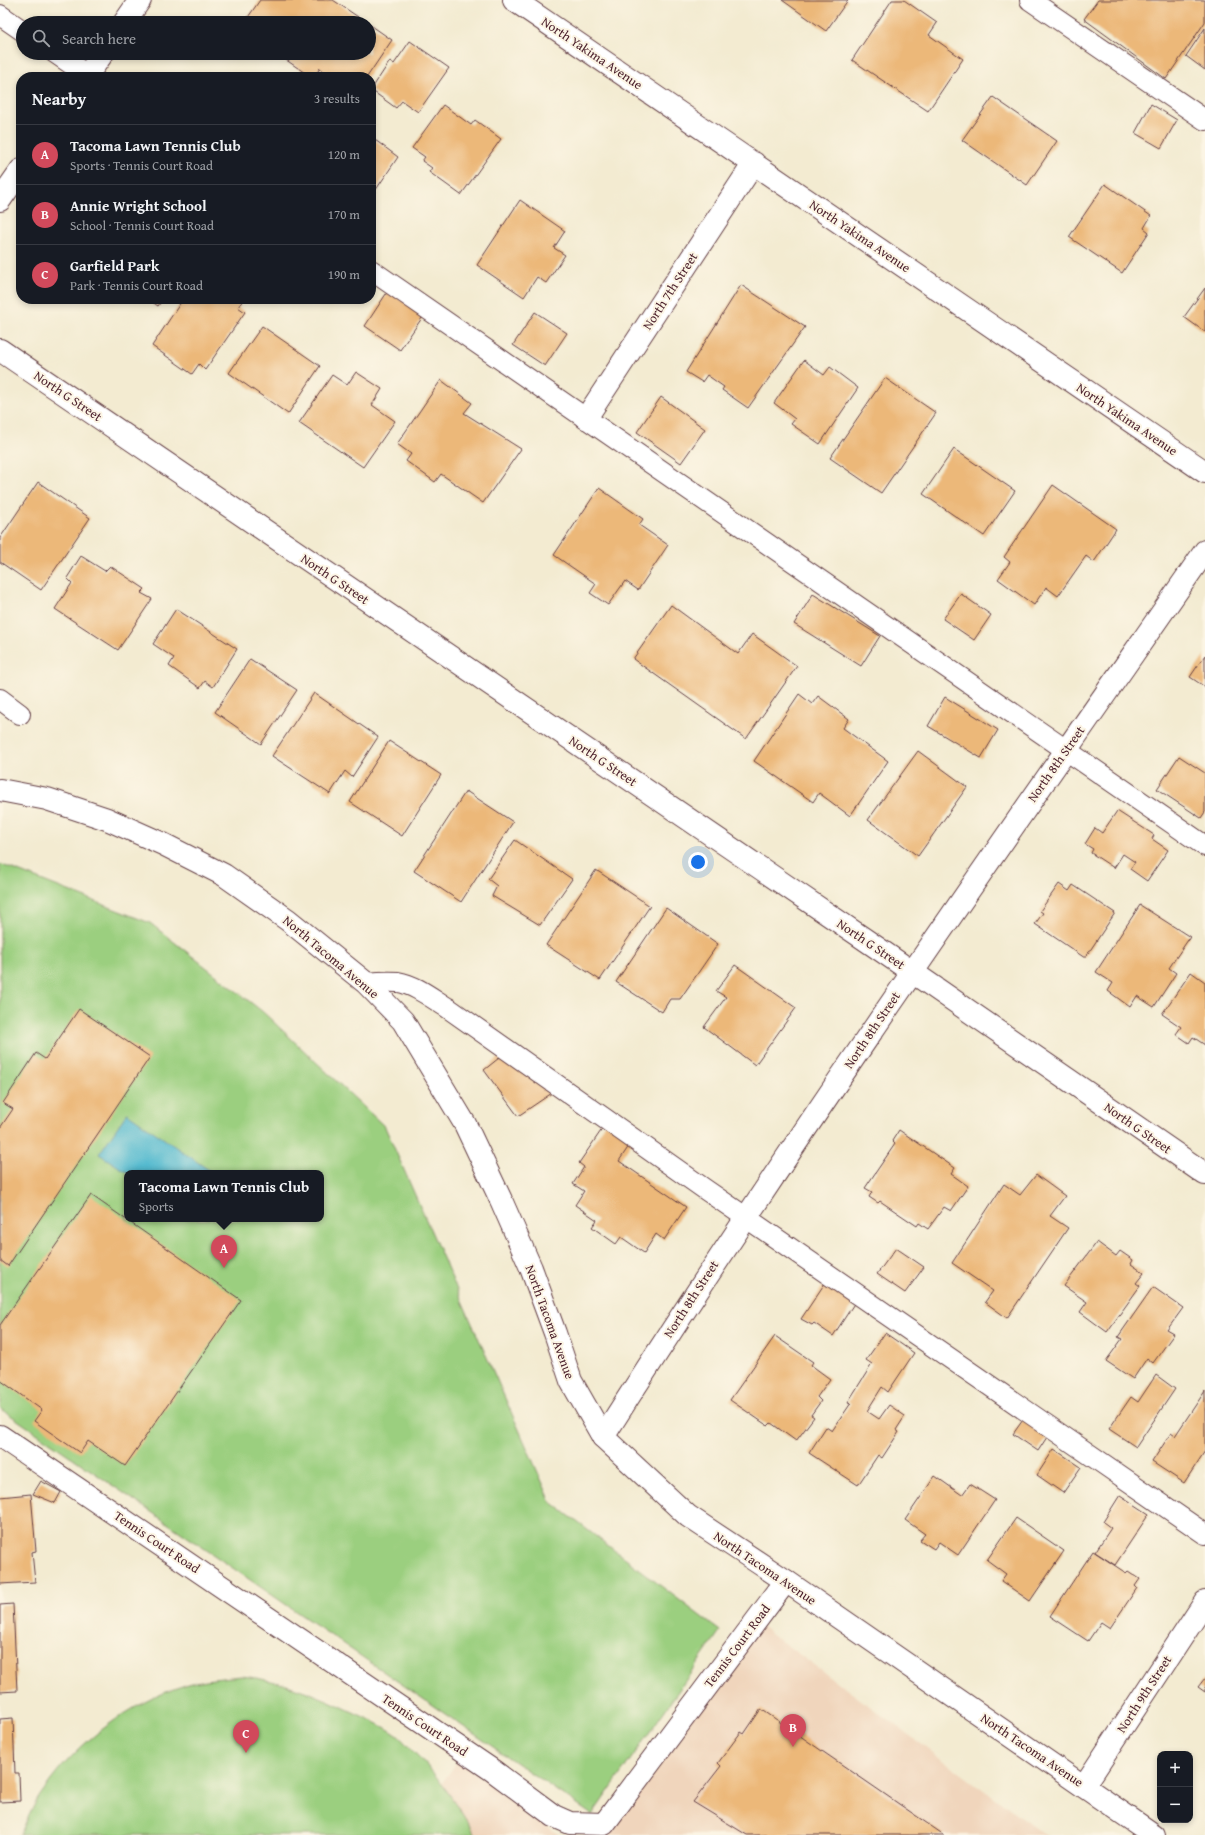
<!DOCTYPE html>
<html lang="en">
<head>
<meta charset="utf-8">
<style>
  :root { --surface:#171b24; --page:#20242c; --text:#f1f3f6; --muted:#9ea1a6; --line:#363941; --accent:#d1495b }
  body { margin:0; font-family:"Gentium Book Plus",serif; background:var(--page); color:var(--text) }
  .controls { position:absolute; right:12px; bottom:12px; display:grid; overflow:hidden; border-radius:8px; box-shadow:0 2px 6px #0003 }
  .controls button { width:36px; height:36px; display:grid; place-items:center; padding:0; border:0; border-bottom:1px solid var(--line); background:var(--surface); color:var(--text); font:20px sans-serif }
  .you { position:absolute; left:698px; top:862px; width:14px; height:14px; margin:-10px; border:3px solid #fff; border-radius:50%; background:#1a73e8; box-shadow:0 0 0 6px #1a73e833 }
  .badge { display:grid; place-items:center; width:26px; height:26px; border-radius:50%; background:var(--accent); color:#fff; font-size:13px; font-weight:700 }
  .pin { position:absolute; translate:-50% -33px; filter:drop-shadow(0 1px 2px #0008) }
  .pin::after { content:''; position:absolute; top:21px; width:14px; height:12px; background:inherit; clip-path:polygon(0 0,100% 0,50% 100%) }
  .popup { position:absolute; left:124px; top:1170px; width:200px; height:52px; box-sizing:border-box; display:grid; place-content:center; border-radius:8px; background:var(--surface); filter:drop-shadow(0 1px 3px #0005); font-size:13px; white-space:nowrap; color:var(--muted) }
  .popup b { font-size:15px; color:var(--text) }
  .popup::after { content:''; position:absolute; left:50%; top:100%; margin-left:-8px; border:8px solid transparent; border-top-color:var(--surface) }
  .list { margin:0; padding:0; list-style:none }
  h2 { display:flex; justify-content:space-between; align-items:center; height:52px; margin:0; padding:0 16px; font-size:17px }
  h2 small { font-size:13px; font-weight:400; color:var(--muted) }
  .list li { display:grid; grid-template-columns:26px 1fr auto; gap:12px; align-items:center; box-sizing:border-box; height:60px; padding:0 16px; border-top:1px solid var(--line) }
  .list b { display:block; font-size:15px; white-space:nowrap }
  .list p { margin:0; font-size:13px; white-space:nowrap; color:var(--muted) }
  .list em { font-size:13px; font-style:normal; color:var(--muted) }
  .icon { flex:none; width:22px; height:22px; fill:none; stroke:currentColor; stroke-width:2; stroke-linecap:round; stroke-linejoin:round }
  .map { position:relative; flex:none; width:1205px; height:1835px; overflow:hidden }
  .search { position:absolute; background:var(--surface); box-shadow:0 2px 6px #0003; left:16px; top:16px; width:360px; height:44px; display:flex; align-items:center; gap:10px; box-sizing:border-box; padding:0 14px; border-radius:22px; color:var(--muted); font-size:15px }
  .panel { position:absolute; background:var(--surface); box-shadow:0 2px 6px #0003; left:16px; top:72px; width:360px; height:232px; border-radius:16px }
  .map>svg:first-child { display:block }
  .built { fill:#f0d5bc }
  .green { fill:#9bcf7f; stroke:#727755; fill-rule:evenodd }
  .water { fill:#51b9cf; stroke:#4e6c7d }
  .building { fill:#ecb879 }
  .lines { fill:none; stroke-linecap:round; stroke-linejoin:round }
  .service-casing { stroke:#633e44; stroke-width:22 }
  .minor-casing { stroke:#633e44; stroke-width:24 }
  .tertiary-casing { stroke:#633e44; stroke-width:24 }
  .service { stroke:#fff; stroke-width:20 }
  .minor { stroke:#fff; stroke-width:22 }
  .tertiary { stroke:#fff; stroke-width:22 }
  .labels { text-anchor:middle; dominant-baseline:central; stroke-width:4; stroke-linejoin:round; paint-order:stroke }
  .street-label { font-size:13px; fill:#4a1f2b; stroke:#fcf5e5 }
</style>
</head>
<body>
<div class="map">
<svg width="1205" height="1835" viewBox="0 0 1205 1835">
  <rect width="100%" height="100%" fill="#fcf5e5"/>
  <filter id="ink" filterUnits="userSpaceOnUse"><feTurbulence type="fractalNoise" baseFrequency=".025" numOctaves="2"/><feDisplacementMap in="SourceGraphic" scale="8" xChannelSelector="R" yChannelSelector="G"/><feConvolveMatrix kernelMatrix="1 2 1 2 8 2 1 2 1" color-interpolation-filters="sRGB"/></filter>
  <filter id="wash" filterUnits="userSpaceOnUse"><feTurbulence type="fractalNoise" baseFrequency=".012" numOctaves="4" result="noise"/><feDisplacementMap in="SourceGraphic" scale="16" xChannelSelector="R" yChannelSelector="G"/><feGaussianBlur stdDeviation="0.9" result="paint"/><feColorMatrix in="noise" values="0 0 0 0 0 0 0 0 0 0 0 0 0 0 0 0 0 1.4 0 .05"/><feComposite in="paint" operator="in"/></filter>
  <g filter="url(#wash)">
    <rect width="100%" height="100%" fill="#f3ebd1"/>
    <path class="built" d="M755,1622L1045,1835H595Z
      M458,1761L559,1835H468L442,1783Z"/>
    <path class="green" d="M0,864L150,923L263,1012L385,1127L551,1502L720,1631L592,1815L0,1408ZM127,1173H321V1219H127Z
      M242,1676C284,1681 313,1693 351,1711C366,1718 383,1725 397,1735C402,1739 407,1745 412,1750C438,1775 457,1804 475,1835H20C27,1820 34,1803 44,1790C77,1742 130,1703 185,1685C204,1679 223,1678 242,1676Z"/>
    <path class="water" d="M127,1113L213,1173H128L99,1154Z"/>
    <g id="blocks">
      <path class="building" d="M260,0H333L367,23H244Z
        M782,0H848L826,31Z
        M892,0H904L937,23L929,35L963,59L928,111L852,60Z
        M1098,0H1205V22L1166,79L1084,19Z
        M369,24L392,40L367,77H342L339,74L337,77H332L320,68L314,77H311L276,53H369Z
        M1205,28V70L1186,56Z
        M410,41L449,68L418,112L402,101L396,108L371,90L390,61L394,64Z
        M993,97L1057,141L1027,185L962,140Z
        M1151,104L1177,120L1161,148L1135,133Z
        M443,105L471,125L475,120L501,139L461,195L429,172L432,168L422,161L425,157L412,148Z
        M371,137L398,157L371,197Z
        M1105,184L1151,216L1144,228L1149,232L1122,273L1069,237Z
        M520,200L565,231L554,248L565,255L546,283L537,277L524,297L477,265Z
        M741,285L805,327L748,408L722,390L724,387L707,375L702,382L686,372Z
        M1205,288V332L1184,317Z
        M388,291L424,315L400,350L365,326Z
        M148,299H163L158,306Z
        M183,299H244L238,307L245,312L205,370L199,364L192,374L152,346Z
        M535,312L567,333L545,366L513,345Z
        M262,326L320,366L288,414L229,373Z
        M804,360L824,375L830,367L858,388L820,444L791,424L795,419L774,403Z
        M356,372L382,389L372,405L395,421L363,467L299,423L332,375L347,385Z
        M885,378L936,413L881,493L830,458Z
        M441,380L472,403L464,413L521,449L483,503L441,474L435,482L406,461L411,454L397,444Z
        M661,397L705,429L681,463L637,432Z
        M954,449L1015,491L984,536L923,494Z
        M38,482L90,518L41,590L0,562V538Z
        M1053,485L1116,529L1094,562L1086,556L1058,596L1046,587L1034,605L998,579L1010,562L1004,557Z
        M599,488L643,519L639,525L668,545L638,590L625,581L608,605L590,593L596,584L554,555Z
        M81,556L105,571L110,566L145,589L141,593L152,599L118,650L55,609L72,583L67,578Z
        M813,594L880,636L861,666L794,624Z
        M961,594L991,615L974,640L943,619Z
        M671,605L738,654L752,634L797,666L746,739L633,659Z
        M176,609L237,649L213,687L205,681L200,688L169,666L174,658L153,644Z
        M1205,655V687L1190,677Z
        M250,659L297,690L261,744L215,712Z
        M314,693L378,737L352,777L345,771L330,794L272,756Z
        M799,694L812,704L818,696L849,719L843,728L888,761L850,816L819,793L813,802L754,761Z
        M945,697L998,730L981,758L928,726Z
        M389,741L441,775L402,836L350,802Z
        M918,751L967,787L918,856L868,820Z
        M1179,756L1205,773V812L1201,818L1157,789Z
        M466,791L513,822L461,902L414,871Z
        M1117,811L1154,835L1152,839L1168,850L1147,881L1130,869L1135,862L1123,854L1114,868L1091,853L1093,849L1085,844L1095,828L1102,833Z
        M515,840L572,879L540,925L492,896L497,886L488,879Z
        M596,870L650,906L600,980L546,945Z
        M1059,884L1069,891L1073,885L1115,913L1085,958L1035,924L1043,913L1040,911Z
        M1140,905L1190,937L1169,968L1176,973L1154,1007L1137,996L1130,1007L1108,991L1113,983L1096,972Z
        M666,908L718,944L680,999H670L662,1012L616,982Z
        M735,965L796,1008L755,1065L704,1027L726,997L716,991Z
        M1191,972L1205,982V1045L1193,1037L1189,1043L1176,1034L1181,1027L1162,1014Z
        M79,1009L150,1057L8,1266L0,1260V1128L13,1109L3,1103L36,1053L45,1059Z
        M504,1054L555,1091L518,1116L484,1070Z
        M607,1122L633,1140L619,1161L686,1207L664,1240L656,1234L644,1253L621,1237L616,1244L592,1227L597,1220L575,1205L584,1191L573,1184L584,1167L579,1163Z
        M899,1130L955,1168L951,1174L968,1186L951,1211L944,1207L928,1229L919,1223L917,1226L880,1201L878,1203L869,1197L872,1192L865,1188L895,1144L892,1141Z
        M1036,1175L1065,1196L1050,1216L1068,1228L1007,1318L985,1302L993,1291L952,1263L1004,1184L1020,1195Z
        M91,1195L241,1300L125,1466L88,1441L80,1453L34,1421L42,1410L0,1380V1325Z
        M1097,1242L1116,1256L1120,1251L1133,1260L1131,1264L1144,1273L1136,1283L1140,1286L1107,1332L1080,1312L1087,1302L1064,1286Z
        M896,1248L924,1267L905,1293L877,1274Z
        M827,1280L857,1299L833,1336L814,1323L812,1325L801,1319Z
        M1153,1287L1183,1308L1167,1330L1174,1334L1153,1363L1147,1358L1133,1379L1106,1361L1122,1339L1118,1337Z
        M885,1333L914,1353L888,1392L882,1387L867,1411L879,1419L889,1405L905,1416L896,1430L899,1432L882,1458L878,1455L858,1485L809,1453L826,1427L832,1431L851,1403L848,1402L872,1364L866,1360Z
        M775,1336L813,1362L811,1365L830,1379L817,1397L821,1401L811,1415L814,1417L796,1441L771,1423L768,1426L730,1400Z
        M1156,1375L1175,1389L1136,1447L1109,1429L1131,1397L1138,1402Z
        M1205,1391V1451L1184,1483L1152,1462L1171,1433L1175,1436Z
        M1025,1417L1049,1434L1038,1451L1013,1434Z
        M1054,1449L1081,1467L1063,1493L1037,1475Z
        M935,1476L962,1495L970,1484L995,1500L958,1555L939,1542L934,1549L920,1540L925,1534L905,1520Z
        M41,1481L61,1492L55,1503L33,1494Z
        M31,1494L36,1551L32,1552L35,1582L0,1584V1497Z
        M1120,1495L1149,1514L1115,1565L1095,1552L1111,1528L1103,1522Z
        M1016,1518L1064,1551L1030,1601L1001,1581L1006,1574L987,1560Z
        M1093,1551L1126,1573L1128,1571L1140,1579L1135,1586L1137,1588L1110,1628L1101,1622L1088,1641L1050,1616Z
        M13,1604L17,1691L0,1692V1605Z
        M1205,1678V1692L1198,1687Z
        M761,1709L944,1835H747L693,1802L721,1766L718,1763L741,1732L744,1734Z
        M13,1718L15,1773H19L20,1801L0,1802V1719Z"/>
    </g>
  </g>
  <g filter="url(#ink)">
    <use href="#blocks" fill-opacity="0" stroke="#633e44" stroke-width="1"/>
    <g class="lines">
      <g class="service-casing">
        <path id="service" d="M1030,0L1205,120
          M0,15L23,31
          M55,53L90,77
          M371,270L1205,846
          M0,699L20,714
          M366,983C376,982 387,981 398,982C416,985 433,999 448,1008L706,1190L1205,1534"/>
      </g>
      <g class="minor-casing">
        <path id="minor" d="M514,0L1205,472
          M124,23L140,0
          M86,77L103,53
          M0,200L21,170
          M0,350L876,947L1205,1174
          M586,418L754,163
          M0,1436L492,1770L554,1816L563,1820L570,1823L604,1824L786,1581
          M603,1437C795,1136 1001,844 1205,551
          M1084,1786L1205,1602"/>
      </g>
      <g class="tertiary-casing">
        <path id="tertiary" d="M0,790L47,799L107,819L163,844L224,875L288,920L366,983L403,1021L465,1124L501,1200L531,1268L555,1333L571,1381L603,1437L688,1516L786,1581L1154,1835"/>
      </g>
      <use href="#service" class="service"/>
      <use href="#minor" class="minor"/>
      <use href="#tertiary" class="tertiary"/>
    </g>
  </g>
  <g class="labels">
    <g class="street-label">
      <text transform="translate(592 53) rotate(34)">North Yakima Avenue</text>
      <text transform="translate(860 236) rotate(34)">North Yakima Avenue</text>
      <text transform="translate(670 291) rotate(-57)">North 7th Street</text>
      <text transform="translate(68 396) rotate(34)">North G Street</text>
      <text transform="translate(1127 419) rotate(34)">North Yakima Avenue</text>
      <text transform="translate(335 579) rotate(34)">North G Street</text>
      <text transform="translate(603 761) rotate(34)">North G Street</text>
      <text transform="translate(1056 764) rotate(-55)">North 8th Street</text>
      <text transform="translate(871 944) rotate(34)">North G Street</text>
      <text transform="translate(331 957) rotate(40)">North Tacoma Avenue</text>
      <text transform="translate(872 1030) rotate(-56)">North 8th Street</text>
      <text transform="translate(1138 1128) rotate(35)">North G Street</text>
      <text transform="translate(691 1299) rotate(-57)">North 8th Street</text>
      <text transform="translate(550 1322) rotate(70)">North Tacoma Avenue</text>
      <text transform="translate(157 1542) rotate(34)">Tennis Court Road</text>
      <text transform="translate(765 1568) rotate(34)">North Tacoma Avenue</text>
      <text transform="translate(737 1646) rotate(-53)">Tennis Court Road</text>
      <text transform="translate(1144 1694) rotate(-57)">North 9th Street</text>
      <text transform="translate(425 1725) rotate(34)">Tennis Court Road</text>
      <text transform="translate(1032 1750) rotate(34)">North Tacoma Avenue</text>
    </g>
  </g>
</svg>
<div class="controls">
<button>+</button>
<button>−</button>
</div>
<div class="you"></div>
<div class="pin badge" style="left:224px;top:1268px">A</div>
<div class="popup"><b>Tacoma Lawn Tennis Club</b>Sports</div>
<div class="pin badge" style="left:793px;top:1747px">B</div>
<div class="pin badge" style="left:246px;top:1753px">C</div>
<div class="search"><svg class="icon" aria-label="search" viewBox="0 0 24 24"><circle cx="10" cy="10" r="6"/><path d="M15 15l6 6"/></svg>Search here</div>
<section class="panel">
<h2>Nearby<small>3 results</small></h2>
<ul class="list">
<li><span class="badge">A</span><div><b>Tacoma Lawn Tennis Club</b><p>Sports · Tennis Court Road</p></div><em>120 m</em></li>
<li><span class="badge">B</span><div><b>Annie Wright School</b><p>School · Tennis Court Road</p></div><em>170 m</em></li>
<li><span class="badge">C</span><div><b>Garfield Park</b><p>Park · Tennis Court Road</p></div><em>190 m</em></li>
</ul>
</section>
</div>
</body>
</html>
